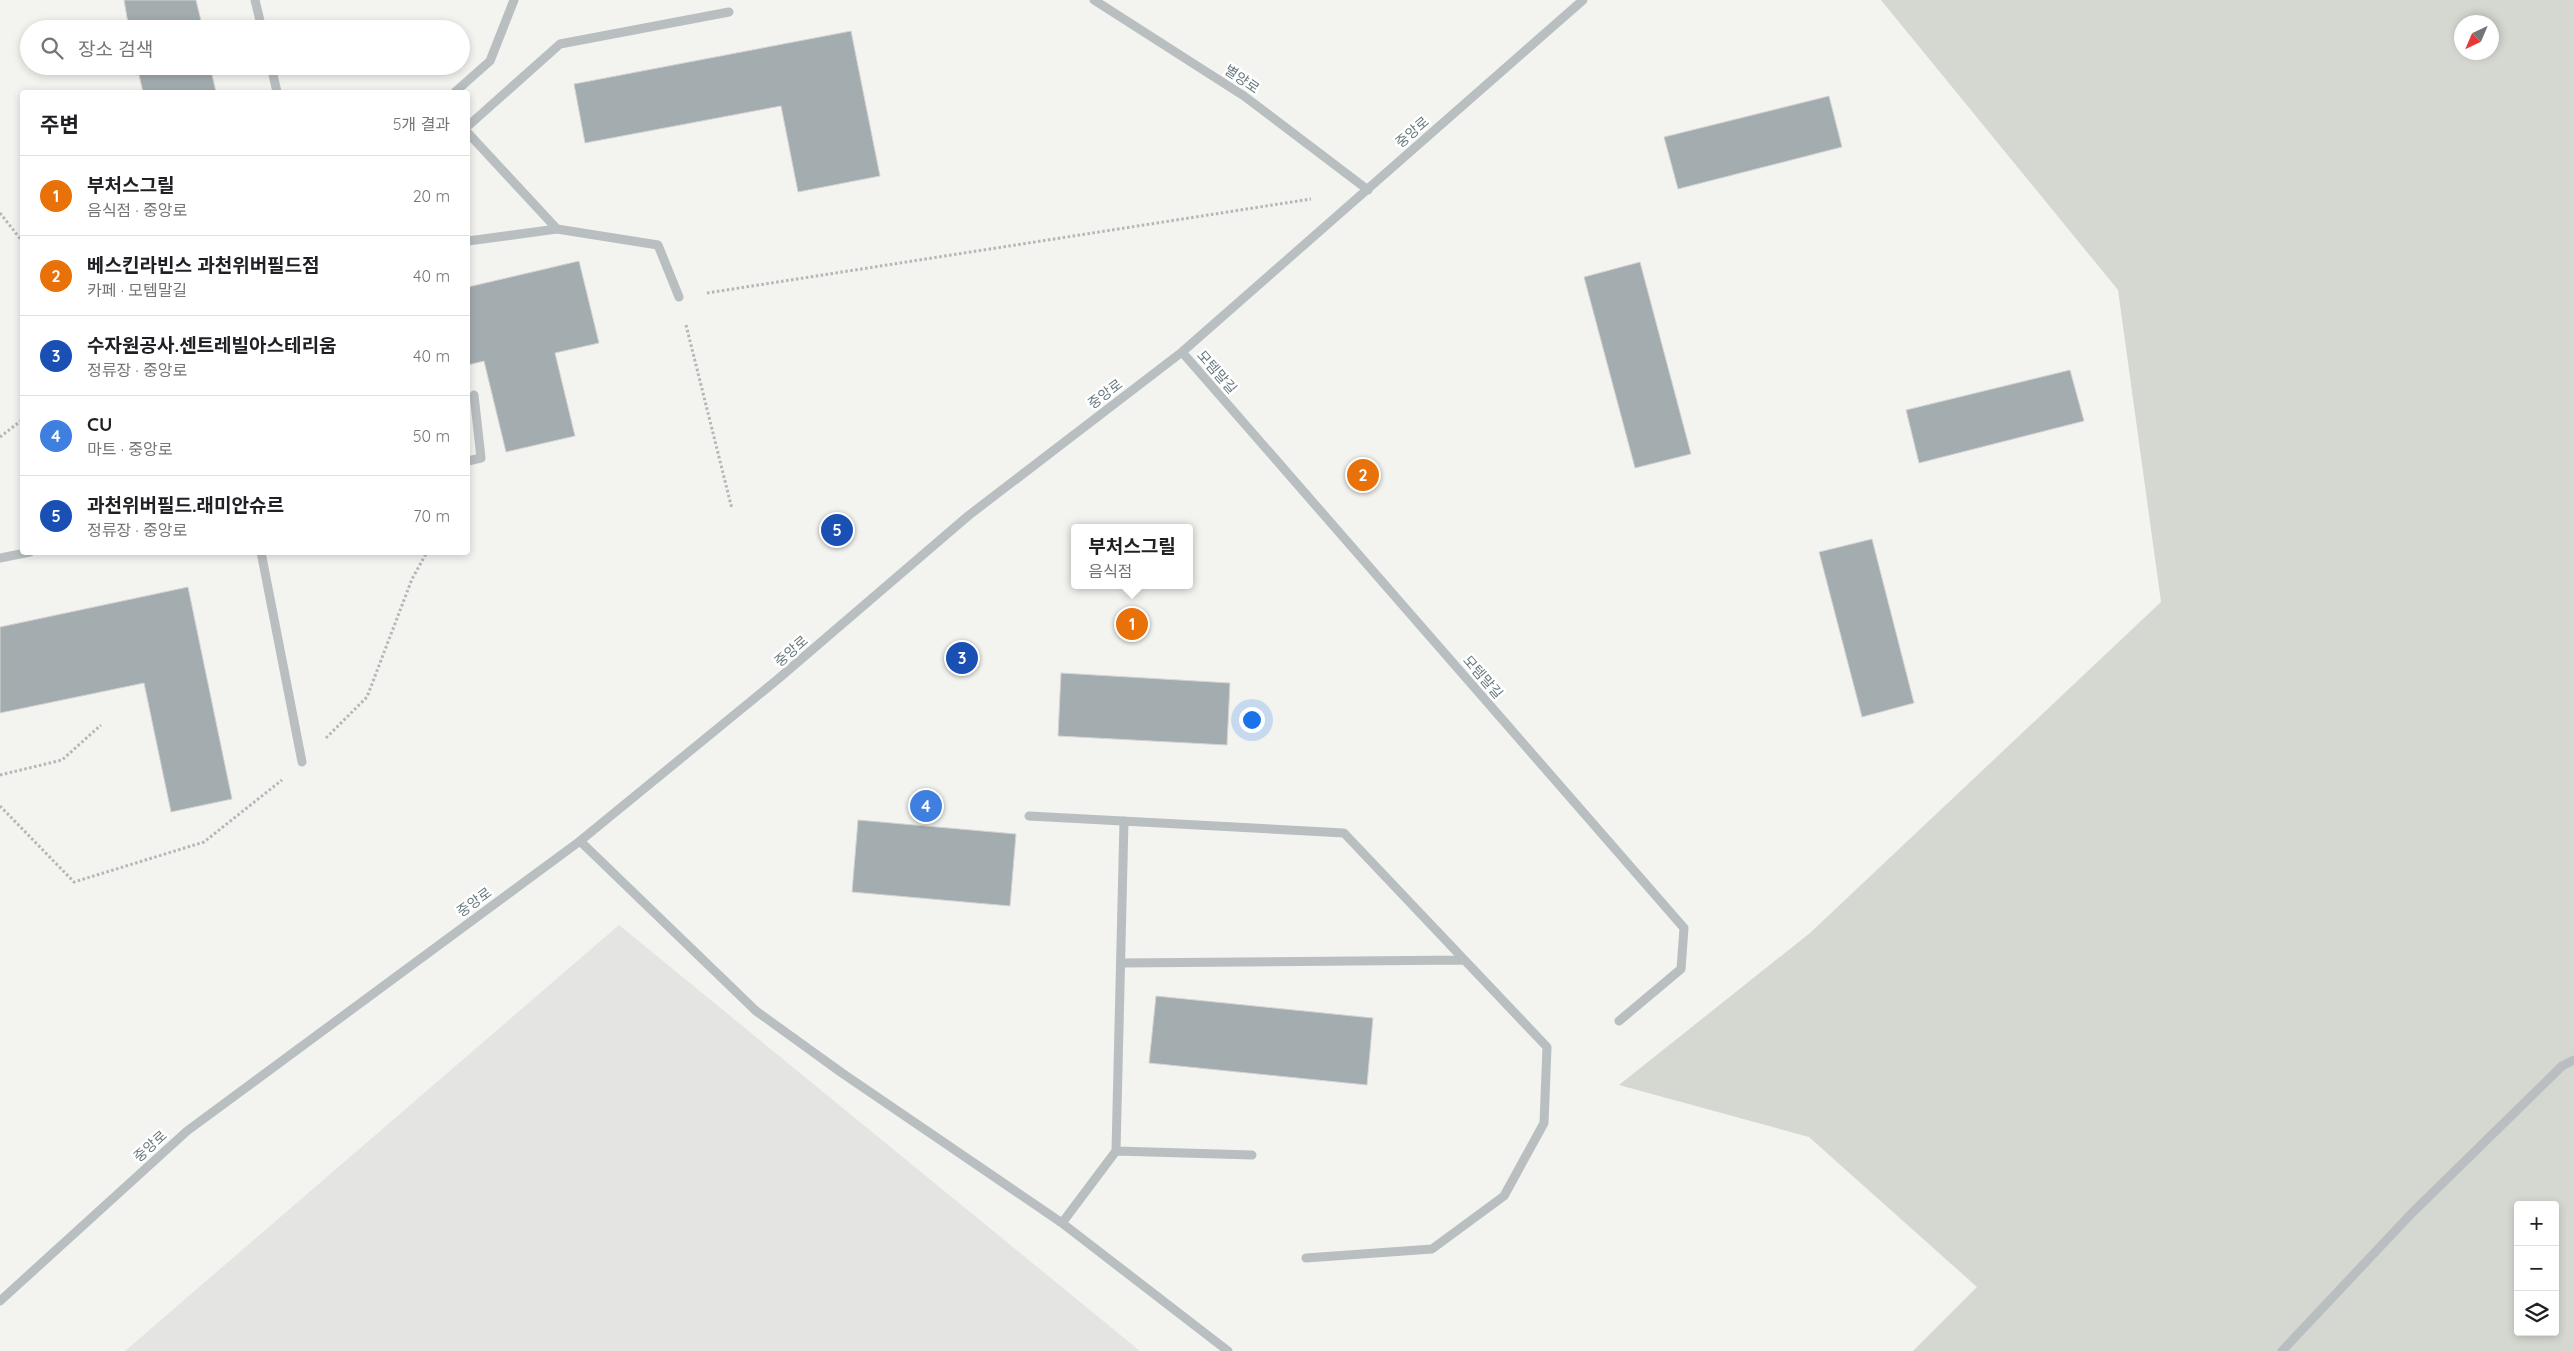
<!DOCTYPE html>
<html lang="ko">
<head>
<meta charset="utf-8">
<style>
  :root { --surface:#fff; --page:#f2f2f2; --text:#202124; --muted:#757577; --line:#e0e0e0; --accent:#7c3aed }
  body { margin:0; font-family:Quicksand,"Noto Sans KR",sans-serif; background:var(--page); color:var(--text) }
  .controls { position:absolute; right:15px; bottom:15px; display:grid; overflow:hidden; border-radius:5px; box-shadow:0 2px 8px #0003 }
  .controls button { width:45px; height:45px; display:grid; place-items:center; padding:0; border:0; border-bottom:1px solid var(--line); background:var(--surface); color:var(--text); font:25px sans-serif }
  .compass { position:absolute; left:2454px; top:15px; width:45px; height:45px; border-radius:50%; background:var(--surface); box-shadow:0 2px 8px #0003; rotate:224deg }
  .you { position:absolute; left:1251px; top:719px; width:18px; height:18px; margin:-12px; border:4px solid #fff; border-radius:50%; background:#1a73e8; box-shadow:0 0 0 8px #1a73e833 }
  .badge { display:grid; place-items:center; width:32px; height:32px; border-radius:50%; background:var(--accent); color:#fff; font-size:16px; font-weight:700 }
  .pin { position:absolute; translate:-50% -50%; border:2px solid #fff; box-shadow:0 1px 5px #0006 }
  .popup { position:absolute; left:1071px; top:524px; width:122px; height:65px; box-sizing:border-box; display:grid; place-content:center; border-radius:5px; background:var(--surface); filter:drop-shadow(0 1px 4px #0005); font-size:16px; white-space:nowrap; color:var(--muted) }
  .popup b { font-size:19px; color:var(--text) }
  .popup::after { content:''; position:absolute; left:50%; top:100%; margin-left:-10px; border:10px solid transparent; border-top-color:var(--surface) }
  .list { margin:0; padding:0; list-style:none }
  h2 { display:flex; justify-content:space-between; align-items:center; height:65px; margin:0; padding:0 20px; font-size:21px }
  h2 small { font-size:16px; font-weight:400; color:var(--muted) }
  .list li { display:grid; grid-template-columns:32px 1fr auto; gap:15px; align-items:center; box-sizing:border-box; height:80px; padding:0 20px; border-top:1px solid var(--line) }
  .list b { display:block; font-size:19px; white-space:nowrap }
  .list p { margin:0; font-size:16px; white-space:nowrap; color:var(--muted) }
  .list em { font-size:16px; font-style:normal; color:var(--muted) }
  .icon { flex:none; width:28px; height:28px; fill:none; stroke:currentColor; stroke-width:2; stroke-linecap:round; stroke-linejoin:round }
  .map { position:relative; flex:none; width:2574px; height:1351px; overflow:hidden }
  .search { position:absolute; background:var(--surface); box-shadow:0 2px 8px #0003; left:20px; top:20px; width:450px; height:55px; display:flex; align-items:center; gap:12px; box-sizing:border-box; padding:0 18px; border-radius:28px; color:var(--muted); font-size:19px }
  .panel { position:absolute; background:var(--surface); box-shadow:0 2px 8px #0003; left:20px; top:90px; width:450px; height:465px; border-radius:5px }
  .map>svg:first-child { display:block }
  .built { fill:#e4e4e3 }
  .green { fill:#d4d8d0; fill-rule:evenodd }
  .building { fill:#a3acaf; stroke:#d5d4d3 }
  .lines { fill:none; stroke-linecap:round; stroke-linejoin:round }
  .path { stroke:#b3b7b8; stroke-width:3; stroke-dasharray:2.5 2.5; stroke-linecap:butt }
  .minor { stroke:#b9bec0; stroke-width:9 }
  .labels { text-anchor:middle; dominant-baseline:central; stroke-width:5; stroke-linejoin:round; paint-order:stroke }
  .street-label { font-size:14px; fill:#66787e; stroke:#fff }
</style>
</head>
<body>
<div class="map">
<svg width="2574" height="1351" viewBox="0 0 2574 1351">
  <rect width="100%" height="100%" fill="#f3f3f0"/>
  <path class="built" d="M619,925L1140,1351H125Z"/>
  <path class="green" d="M1881,0H2574V1351H1913L1977,1287L1809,1137L1619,1085L1810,933L2161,602L2118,290ZM2462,22H2492V52H2462ZM2518,1205H2555V1332H2518Z"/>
  <path class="building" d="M124,0H196L203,29H129Z
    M851,31L880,176L798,192L781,106L585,143L574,84Z
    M137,66H210L216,92H143Z
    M1829,96L1842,147L1678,189L1664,137Z
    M579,261L599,343L555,353L575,436L506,452L484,361L468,365V287Z
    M1640,262L1691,454L1635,468L1584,277Z
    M2070,370L2084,421L1919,463L1906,410Z
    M1872,539L1914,703L1862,717L1819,552Z
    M188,587L232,799L171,812L144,683L0,713V627Z
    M1061,673L1230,683L1227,745L1058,736Z
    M858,820L1016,834L1010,906L852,892Z
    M1156,996L1373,1018L1367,1085L1149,1063Z"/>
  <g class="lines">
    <path class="path" d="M0,213L22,241
      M707,293L1311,199
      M686,325L732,509
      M0,437L22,420
      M326,738L367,697L412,579L427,552
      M0,775L62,760L101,725
      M0,806L74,882L204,842L282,780"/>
    <path class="minor" d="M255,0L262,29
      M1094,0L1244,96L1368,190
      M271,66L277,92
      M455,92L490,61L514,0
      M468,126L560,44L729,12
      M468,133L557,229
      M468,241L557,229L658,245L679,297
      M1182,352L1684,928L1681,969L1619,1021
      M468,461L481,458L474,395
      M261,552L302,762
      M0,558L30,552
      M1029,816L1344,833L1547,1047L1544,1123L1504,1196L1432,1249L1306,1258
      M580,841L756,1011L842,1073L1062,1223L1228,1351
      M1121,963L1464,960
      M1116,1151L1252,1155
      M1062,1223L1116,1151L1124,821
      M0,1301L187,1131L580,841L778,679L968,516L1182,352L1583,0
      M2282,1351L2410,1215L2562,1066L2574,1060"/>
  </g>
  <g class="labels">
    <g class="street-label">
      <text transform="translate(1242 79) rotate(34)">별양로</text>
      <text transform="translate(1412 132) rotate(-41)">중앙로</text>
      <text transform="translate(1217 372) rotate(49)">모템말길</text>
      <text transform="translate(1105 394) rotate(-37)">중앙로</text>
      <text transform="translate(791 651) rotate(-41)">중앙로</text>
      <text transform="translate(1483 677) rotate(49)">모템말길</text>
      <text transform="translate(474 902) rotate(-36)">중앙로</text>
      <text transform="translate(150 1146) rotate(-42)">중앙로</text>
    </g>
  </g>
</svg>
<div class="controls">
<button>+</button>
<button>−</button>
<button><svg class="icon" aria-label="layers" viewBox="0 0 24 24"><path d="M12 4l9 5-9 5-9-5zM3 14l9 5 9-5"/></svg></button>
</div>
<svg class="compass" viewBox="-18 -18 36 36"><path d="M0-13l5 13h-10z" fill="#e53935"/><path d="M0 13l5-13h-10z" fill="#757577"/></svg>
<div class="you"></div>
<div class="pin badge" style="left:1132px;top:624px;background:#e8710a">1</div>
<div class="popup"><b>부처스그릴</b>음식점</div>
<div class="pin badge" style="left:1363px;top:475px;background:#e8710a">2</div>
<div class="pin badge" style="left:962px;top:658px;background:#1a4fb4">3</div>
<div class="pin badge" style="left:926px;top:806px;background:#3f7fe0">4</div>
<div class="pin badge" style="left:837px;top:530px;background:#1a4fb4">5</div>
<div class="search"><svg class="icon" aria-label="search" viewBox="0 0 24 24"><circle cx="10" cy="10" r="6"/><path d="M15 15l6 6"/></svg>장소 검색</div>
<section class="panel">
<h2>주변<small>5개 결과</small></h2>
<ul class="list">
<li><span class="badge" style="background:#e8710a">1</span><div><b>부처스그릴</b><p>음식점 · 중앙로</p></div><em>20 m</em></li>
<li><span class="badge" style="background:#e8710a">2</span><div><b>베스킨라빈스 과천위버필드점</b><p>카페 · 모템말길</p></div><em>40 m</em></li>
<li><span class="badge" style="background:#1a4fb4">3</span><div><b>수자원공사.센트레빌아스테리움</b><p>정류장 · 중앙로</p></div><em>40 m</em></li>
<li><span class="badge" style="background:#3f7fe0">4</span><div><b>CU</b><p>마트 · 중앙로</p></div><em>50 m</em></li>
<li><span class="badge" style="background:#1a4fb4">5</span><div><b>과천위버필드.래미안슈르</b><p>정류장 · 중앙로</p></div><em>70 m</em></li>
</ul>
</section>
</div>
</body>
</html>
